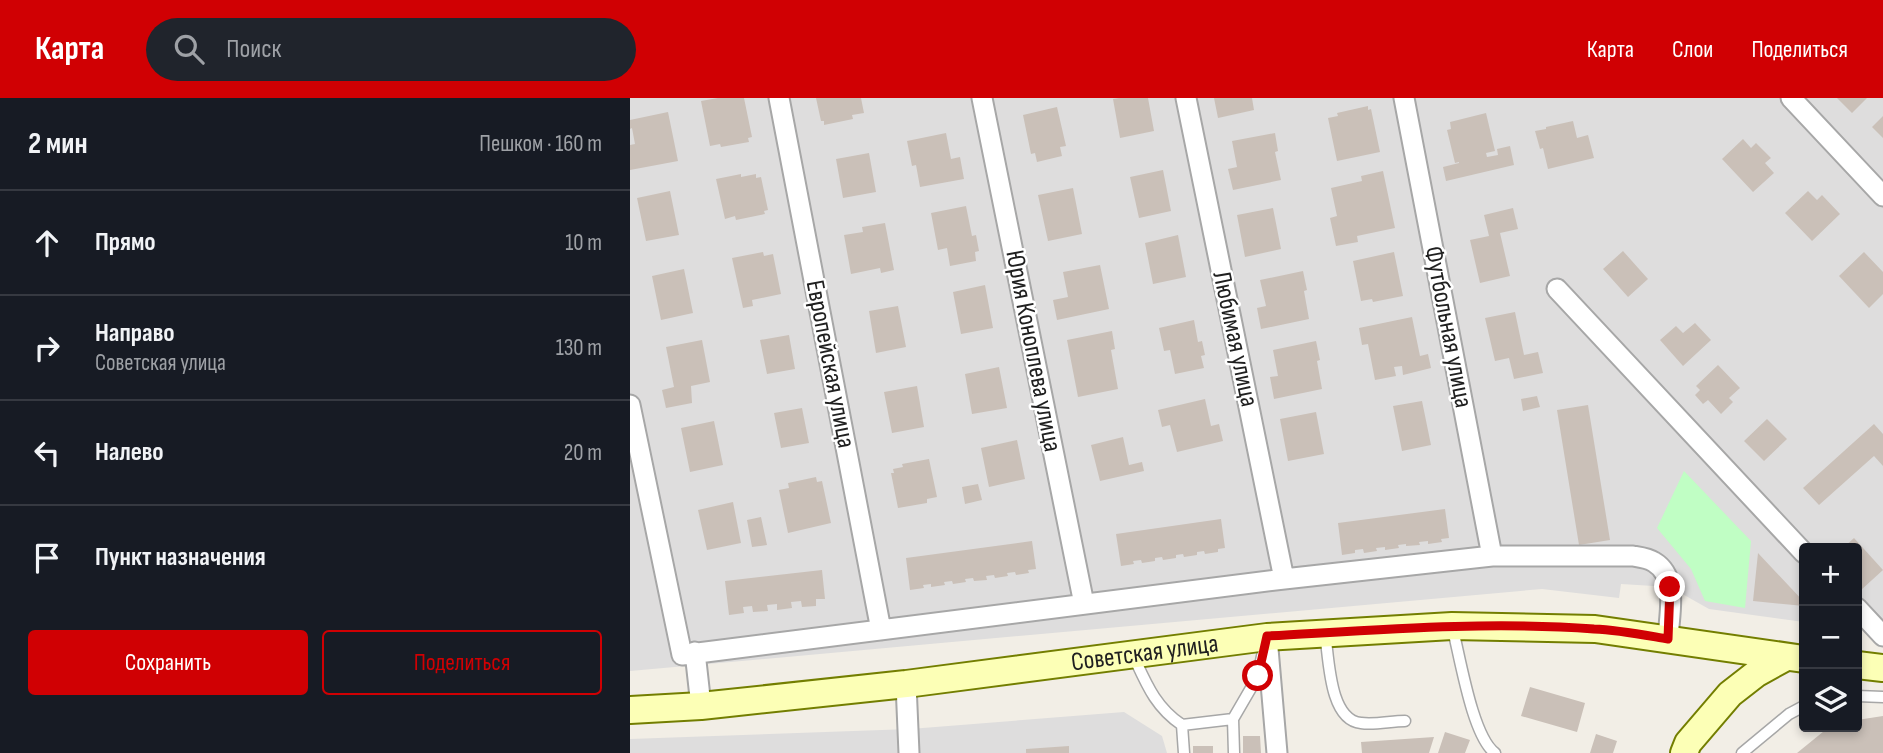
<!DOCTYPE html>
<html lang="ru">
<head>
<meta charset="utf-8">
<style>
  :root { --surface:#171b24; --page:#20242c; --text:#f1f3f6; --muted:#9ea1a6; --line:#363941; --accent:#d00003 }
  body { margin:0; font-family:"Sofia Sans Condensed",sans-serif; background:var(--page); color:var(--text) }
  .controls { position:absolute; right:21px; bottom:21px; display:grid; overflow:hidden; border-radius:7px; box-shadow:0 4px 10px #0003 }
  .controls button { width:63px; height:63px; display:grid; place-items:center; padding:0; border:0; border-bottom:2px solid var(--line); background:var(--surface); color:var(--text); font:35px sans-serif }
  .stop { position:absolute; width:21px; height:21px; margin:-16px; border:5px solid #d00003; border-radius:50%; background:#fff }
  .stop.end { background:#d00003; border-color:#fff; box-shadow:0 2px 7px #0008 }
  .list { margin:0; padding:0; list-style:none }
  h2 { display:flex; justify-content:space-between; align-items:center; height:91px; margin:0; padding:0 28px; font-size:30px }
  h2 small { font-size:23px; font-weight:400; color:var(--muted) }
  .list li { display:grid; grid-template-columns:46px 1fr auto; gap:21px; align-items:center; box-sizing:border-box; height:105px; padding:0 28px; border-top:2px solid var(--line) }
  .list b { display:block; font-size:26px; white-space:nowrap }
  .list p { margin:0; font-size:23px; white-space:nowrap; color:var(--muted) }
  .list em { font-size:23px; font-style:normal; color:var(--muted) }
  .actions { display:flex; gap:14px; padding:21px 28px }
  .actions a { flex:1; padding:16px 0; border:2px solid var(--accent); border-radius:7px; text-align:center; font-size:24px; color:var(--accent) }
  .actions .main { background:var(--accent); color:#fff }
  .icon { flex:none; width:38px; height:38px; fill:none; stroke:currentColor; stroke-width:2; stroke-linecap:round; stroke-linejoin:round }
  .map { position:relative; flex:none; width:1253px; height:655px; overflow:hidden }
  header { display:flex; align-items:center; gap:42px; box-sizing:border-box; height:98px; padding:0 35px; background:var(--accent); color:#fff }
  header strong { font-size:33px }
  nav { display:flex; gap:38px; margin-inline-start:auto; font-size:24px }
  .search { width:490px; height:63px; background:var(--page); display:flex; align-items:center; gap:18px; box-sizing:border-box; padding:0 24px; border-radius:38px; color:var(--muted); font-size:26px }
  main { display:flex }
  aside { flex:1; background:var(--surface) }
  .map>svg:first-child { display:block }
  .residential { fill:#dedddd }
  .park { fill:#c0fec4 }
  .building { fill:#cac0b8 }
  .lines { fill:none; stroke-linecap:round; stroke-linejoin:round }
  .service-casing { stroke:#a7a7a7; stroke-width:13 }
  .minor-casing { stroke:#a7a7a7; stroke-width:23 }
  .secondary-casing { stroke:#737e00; stroke-width:30 }
  .service { stroke:#fff; stroke-width:10 }
  .minor { stroke:#fff; stroke-width:19 }
  .secondary { stroke:#fcffb6; stroke-width:26 }
  .route { stroke:#d00003; stroke-width:9 }
  .labels { text-anchor:middle; dominant-baseline:central; stroke-width:5; stroke-linejoin:round; paint-order:stroke }
  .street-label { font-size:26px; fill:#202020; stroke:#fff }
</style>
</head>
<body>
<header>
<strong>Карта</strong>
<div class="search"><svg class="icon" aria-label="search" viewBox="0 0 24 24"><circle cx="10" cy="10" r="6"/><path d="M15 15l6 6"/></svg>Поиск</div>
<nav><a>Карта</a><a>Слои</a><a>Поделиться</a></nav>
</header>
<main>
<aside>
<h2>2 мин<small>Пешком · 160 m</small></h2>
<ul class="list">
<li><svg class="icon" aria-label="ahead" viewBox="0 0 24 24"><path d="M12 20V5M6 11l6-6 6 6"/></svg><div><b>Прямо</b></div><em>10 m</em></li>
<li><svg class="icon" aria-label="right" viewBox="0 0 24 24"><path d="M7 20v-9h11M14 6l5 5-5 5"/></svg><div><b>Направо</b><p>Советская улица</p></div><em>130 m</em></li>
<li><svg class="icon" aria-label="left" viewBox="0 0 24 24"><path d="M17 20v-9H6M10 6l-5 5 5 5"/></svg><div><b>Налево</b></div><em>20 m</em></li>
<li><svg class="icon" aria-label="arrive" viewBox="0 0 24 24"><path d="M6 21V4h12l-3 4 3 4H6"/></svg><div><b>Пункт назначения</b></div></li>
</ul>
<div class="actions"><a class="main">Сохранить</a><a>Поделиться</a></div>
</aside>
<div class="map">
<svg width="1253" height="655" viewBox="0 0 1253 655">
  <rect width="100%" height="100%" fill="#f2eee6"/>
  <path class="residential" d="M0,0H1253V521L1227,517V450H1174V524L1079,511L1040,489L991,486L989,500L912,491L0,573Z
    M494,614L532,638L537,655H0V641L280,631Z"/>
  <path class="park" d="M1054,373L1121,443L1115,510L1075,503L1061,471L1027,430Z"/>
  <path class="building" d="M88,0H114L122,39L118,40L119,44L91,49L90,46L80,48L71,3Z
    M186,0H231L234,15L222,17L223,21L194,27V23H191Z
    M489,0H518L524,33L490,40L483,1Z
    M584,0H622L624,12L588,20Z
    M1207,0H1237L1222,15Z
    M738,8V12L741,11L750,54L707,63L698,20L708,18L707,15Z
    M427,9L436,48L430,49L432,58L407,64L405,55L401,56L393,17Z
    M38,14L48,63L0,72V47L5,46L2,30L0,31V22Z
    M856,15L865,53L856,55L857,59L868,57L867,51L880,48L884,67L816,83L813,69L829,65V64L825,65L817,32L821,31L820,24Z
    M1253,18V40L1242,29Z
    M943,23L947,40L958,37L964,60L918,71L913,50L910,51L905,33L916,31V29Z
    M316,35L321,61L330,59L334,81L290,89L286,67L282,68L277,43Z
    M645,35L648,53L645,54L651,82L603,92L598,71L607,69L602,43Z
    M1113,41L1121,50L1126,45L1141,60L1135,65L1144,75L1123,94L1092,61Z
    M239,55L246,94L213,100L206,61Z
    M533,72L541,113L509,120L500,79Z
    M753,73L765,130L727,138L728,144L706,148L700,120L707,118L701,90L732,83L731,78Z
    M111,76V79L126,76V80L131,79L138,112L134,113L135,116L106,122L105,118L95,121L86,81Z
    M443,90L452,136L418,143L408,97Z
    M40,93L49,137L16,143L7,100Z
    M1178,93L1187,102L1192,97L1210,116L1182,143L1155,115Z
    M336,108L342,138L346,137L349,153L345,154L346,163L320,168L317,150L308,152L301,115Z
    M643,110L651,151L615,159L607,117Z
    M883,110L888,131L870,135L880,178L850,185L840,142L859,138L854,117Z
    M255,125L264,172L251,175L250,170L221,176L214,137L233,134L232,129Z
    M548,137L556,179L523,186L515,145Z
    M993,153L1018,181L998,199L973,171Z
    M133,154L134,158L143,156L151,196L122,202L123,208L113,210L102,160Z
    M764,154L773,198L743,204L742,201L731,203L723,163Z
    M1234,154L1253,174V196L1239,210L1209,178Z
    M470,167L479,211L427,222L423,202L438,199L433,174Z
    M54,171L63,215L31,222L22,178Z
    M673,173L677,192L674,193L679,221L631,231L627,210L636,208L630,182Z
    M355,187L363,230L331,236L323,194Z
    M268,208L276,249L246,255L239,213Z
    M885,214L894,257L908,254L913,275L884,281L879,260L865,263L855,220Z
    M782,219L790,258L798,256L801,270L773,277L772,268L764,269L766,278L745,282L738,246L732,247L729,230Z
    M564,222L568,244L572,243L575,257L571,258L574,270L545,276L540,252L534,253L529,230Z
    M1065,225L1081,242L1053,268L1030,242L1046,228L1053,235Z
    M482,233L485,251L481,252L488,291L448,299L437,242Z
    M159,237L165,271L137,276L130,242Z
    M72,242L80,284L61,288L62,305L36,310L32,292L44,289L36,249Z
    M686,243L690,262L687,263L692,291L644,301L640,279L648,278L643,252Z
    M1088,267L1110,290L1099,300L1103,304L1091,316L1078,302L1073,306L1065,297L1070,292L1066,288Z
    M369,269L377,310L342,316L335,276Z
    M287,288L294,329L262,335L254,294Z
    M907,298L910,309L893,313L891,301Z
    M575,301L581,328L589,326L593,343L547,354L540,327L532,329L528,312Z
    M792,303L801,347L772,353L763,308Z
    M958,307L980,442L949,447L927,312Z
    M172,310L179,345L151,350L144,315Z
    M686,314L694,356L658,363L650,321Z
    M1137,321L1157,341L1134,363L1114,343Z
    M84,323L93,367L60,374L51,330Z
    M1244,326L1253,336V368L1244,358L1189,407L1173,390Z
    M493,339L499,367L512,364L514,373L470,383L461,347Z
    M387,342L395,381L359,389L351,350Z
    M299,361L307,399L297,401V405L268,410L261,375H264L263,371L273,369L272,366Z
    M186,379L187,384L192,383L201,425L158,435L149,392L159,390L158,385Z
    M348,386L352,402L335,406L332,389Z
    M103,404L111,445L77,452L68,412Z
    M815,411L819,440L811,441L812,444L798,446V443L789,444L790,447L776,448V446L768,447L769,450L755,452V449L746,450L747,453L734,455L733,451L725,452V455L712,457L708,425Z
    M131,419L137,447L122,449L117,422Z
    M591,421L595,450L588,451V454L575,456L574,453L567,454V457L554,459L553,456L546,457V460L533,462L532,459L525,460V463L512,465L511,462L503,463L504,466L491,468L486,436Z
    M1224,440L1253,472L1231,492L1227,487V450H1213Z
    M402,443L406,471L398,472L399,475L386,477L385,474L377,475L378,478L365,480L364,477L356,478L357,482L344,483L343,480L335,481L336,484L323,486L322,483L314,484L315,487L301,489V486L293,487L294,490L280,492L276,460Z
    M1128,455L1174,504V508L1123,503Z
    M192,472L195,501H186V508L172,509L171,503L161,504L162,510L147,512V506L137,507L138,513L123,514L122,508L113,509L114,515L99,517L95,483Z
    M900,589L955,605L947,634L891,618Z
    M1253,618V655H1167L1199,629H1227V622Z
    M815,634L840,642L835,655H808Z
    M966,636L987,643L983,655H960Z
    M613,638H630L631,655H613Z
    M804,639L799,655H732L731,644Z
    M439,648V655H396V651Z
    M563,648H583V655H563Z"/>
  <g class="lines">
    <g class="service-casing">
      <path id="service" d="M822,528C830,558 842,638 865,655
        M695,535C699,560 699,622 731,625C745,627 761,623 775,623
        M503,557C516,585 525,609 552,627L603,621L628,578L632,558
        M1227,598L1253,599
        M603,621L604,655
        M552,627L554,655
        M1112,655L1159,616L1174,608"/>
    </g>
    <g class="minor-casing">
      <path id="minor" d="M149,0L251,532
        M352,0L454,506
        M556,0L654,481
        M774,0L862,458
        M1161,0L1253,98
        M927,191L1174,455
        M0,307L52,557L654,481L862,458H1003C1009,459 1018,460 1024,464C1049,479 1039,516 1038,541
        M1227,510L1253,538
        M637,539L647,655
        M65,554L71,608
        M276,586L279,655"/>
    </g>
    <g class="secondary-casing">
      <g id="secondary">
        <path d="M1227,567L1253,570"/>
        <path id="s1" d="M0,612L71,608L276,586L637,539L822,528L965,531L1174,561"/>
        <path d="M1054,655L1058,645L1100,596L1127,575L1156,559"/>
      </g>
    </g>
    <use href="#service" class="service"/>
    <use href="#minor" class="minor"/>
    <use href="#secondary" class="secondary"/>
  </g>
  <g class="lines">
    <path class="route" d="M628,578L637,538C746,532 855,523 964,531C989,532 1014,537 1038,541L1040,489"/>
  </g>
  <g class="labels">
    <g class="street-label">
      <text transform="translate(818 229) rotate(79)">Футбольная улица</text>
      <text transform="translate(605 241) rotate(78)">Любимая улица</text>
      <text transform="translate(403 253) rotate(79)">Юрия Коноплева улица</text>
      <text transform="translate(200 266) rotate(79)">Европейская улица</text>
      <text stroke="none"><textPath href="#s1" startOffset="518">Советская улица</textPath></text>
    </g>
  </g>
</svg>
<div class="controls">
<button>+</button>
<button>−</button>
<button><svg class="icon" aria-label="layers" viewBox="0 0 24 24"><path d="M12 4l9 5-9 5-9-5zM3 14l9 5 9-5"/></svg></button>
</div>
<div class="stop" style="left:628px;top:578px"></div>
<div class="stop end" style="left:1040px;top:489px"></div>
</div>
</main>
</body>
</html>
